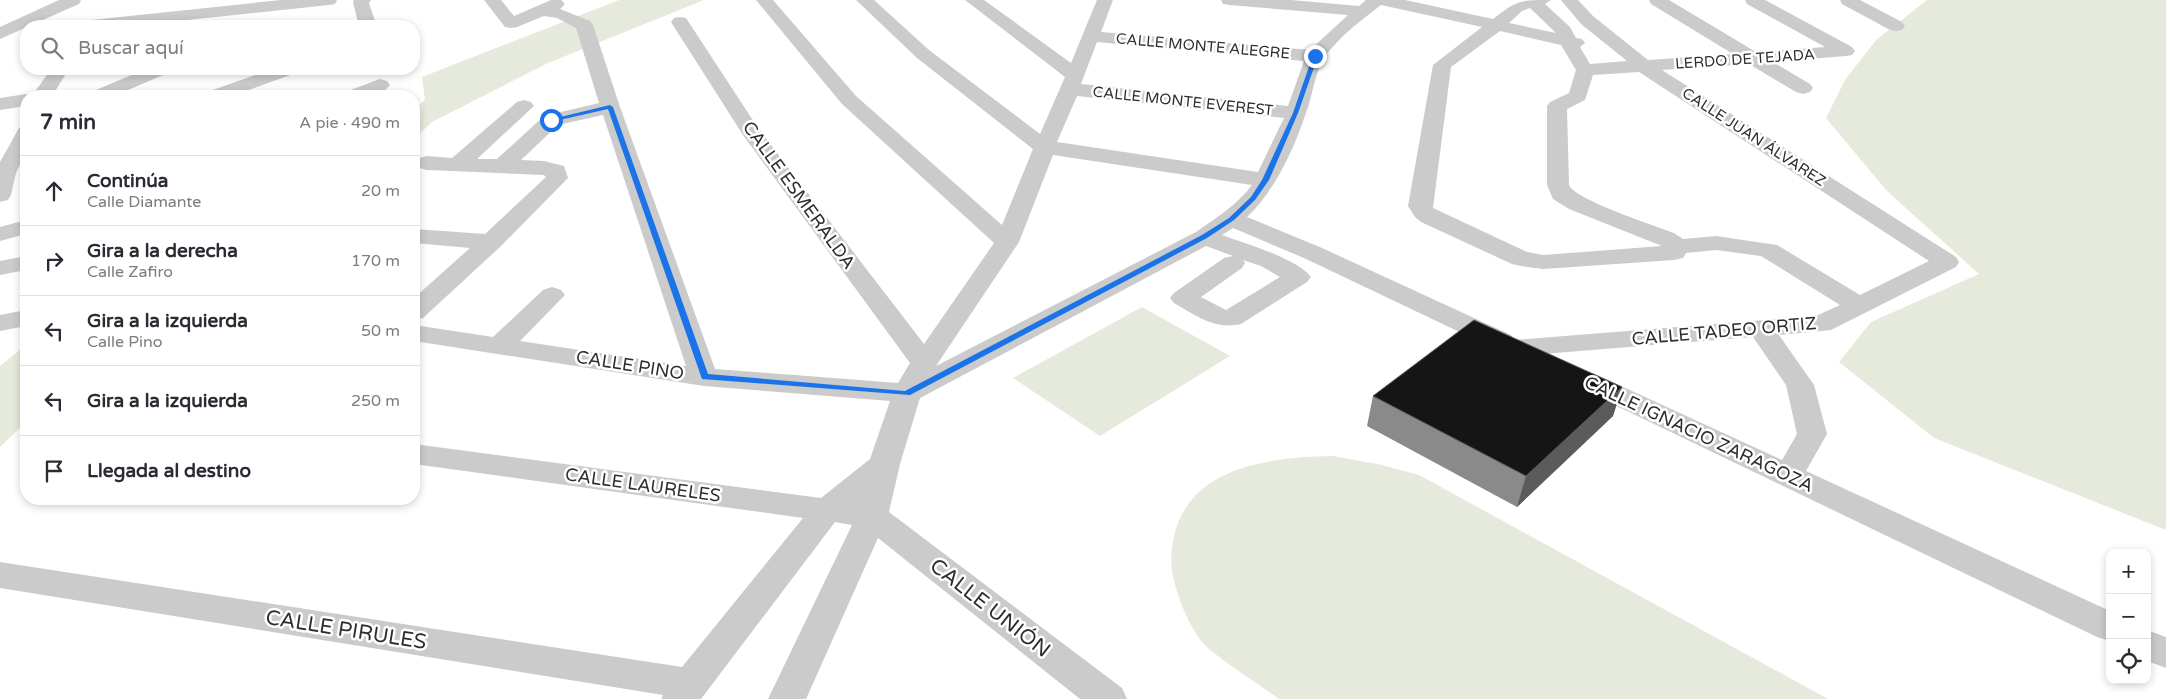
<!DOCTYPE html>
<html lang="es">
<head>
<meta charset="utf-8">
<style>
  :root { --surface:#fff; --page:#f7f7f7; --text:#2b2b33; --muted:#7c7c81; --line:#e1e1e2 }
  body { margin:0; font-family:"Varela Round",sans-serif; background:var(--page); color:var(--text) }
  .controls { position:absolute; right:15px; bottom:15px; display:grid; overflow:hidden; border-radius:10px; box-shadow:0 2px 8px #0003 }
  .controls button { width:45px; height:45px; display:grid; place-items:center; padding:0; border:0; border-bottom:1px solid var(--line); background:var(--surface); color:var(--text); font:25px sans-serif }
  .stop { position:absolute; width:15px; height:15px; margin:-11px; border:4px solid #1a73e8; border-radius:50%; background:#fff }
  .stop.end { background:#1a73e8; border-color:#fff; box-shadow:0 1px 5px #0008 }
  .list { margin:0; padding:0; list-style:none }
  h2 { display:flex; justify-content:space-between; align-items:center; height:65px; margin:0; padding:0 20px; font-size:21px }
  h2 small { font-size:16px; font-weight:400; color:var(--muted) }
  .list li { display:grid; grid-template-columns:32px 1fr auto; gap:15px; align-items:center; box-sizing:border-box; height:70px; padding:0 20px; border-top:1px solid var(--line) }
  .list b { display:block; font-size:19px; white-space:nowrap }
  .list p { margin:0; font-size:16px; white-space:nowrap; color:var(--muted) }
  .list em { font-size:16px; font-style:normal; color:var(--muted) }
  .icon { flex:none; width:28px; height:28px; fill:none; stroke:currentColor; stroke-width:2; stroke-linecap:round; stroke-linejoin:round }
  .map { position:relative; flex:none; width:2166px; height:699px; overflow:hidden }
  .search { position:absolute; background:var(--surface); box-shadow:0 2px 8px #0003; left:20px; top:20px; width:400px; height:55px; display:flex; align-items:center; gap:12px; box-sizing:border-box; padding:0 18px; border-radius:20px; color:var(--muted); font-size:19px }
  .panel { position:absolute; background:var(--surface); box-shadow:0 2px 8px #0003; left:20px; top:90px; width:400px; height:415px; border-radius:20px }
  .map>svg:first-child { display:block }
  .green { fill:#e5eadc }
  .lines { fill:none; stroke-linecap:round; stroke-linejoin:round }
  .minor { fill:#cbcbcb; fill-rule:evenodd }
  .wall { fill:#8a8a8a }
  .shaded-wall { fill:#5b5b5b }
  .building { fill:#151515; stroke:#5b5b5b }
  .route { fill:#1a73e8 }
  .labels { text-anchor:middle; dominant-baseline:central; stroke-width:5; stroke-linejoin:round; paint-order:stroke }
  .far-street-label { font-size:15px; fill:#2e2e2e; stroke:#fff }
  .street-label { font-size:18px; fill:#2e2e2e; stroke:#fff }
  .near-street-label { font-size:21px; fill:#2e2e2e; stroke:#fff }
</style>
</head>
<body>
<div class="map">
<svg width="2166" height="699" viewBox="0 0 2166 699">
  <rect width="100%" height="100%" fill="#fff"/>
  <path class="green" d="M619,0H704L548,63L432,122L414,139V109L425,100L422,77Z
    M1927,0H2166V530L1934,438L1839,362L1871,322L1979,274L1887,191L1826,118L1845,80L1876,40Z
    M1142,307L1230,356L1100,436L1013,378Z
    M26,345V422L0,447V366Z
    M1333,456L1382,465L1419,475L1828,699H1279C1257,683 1229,666 1208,648C1191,632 1180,603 1174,581C1170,565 1171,551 1174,536C1190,465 1274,457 1333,456Z"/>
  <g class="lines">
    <path class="minor" d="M59,0H81L79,4L0,39V27Z
      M281,0H337L335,4L329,5L129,26H73L76,22L82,21Z
      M354,0H371L369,3L376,24L374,26H356L358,23L353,2Z
      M484,0H501L514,16L551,0H561L565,4L560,9L590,21L593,25L620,107L715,369L898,383L910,363L743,135L671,22L674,18L680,17L686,18L758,128L924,344L994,243L842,104L756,0H773L856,96L1002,225L1033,149L917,58L856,0H874L929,50L1040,134L1065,77L965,0H984L1071,63L1097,0H1113L1101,32L1310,50L1348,15L1229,5L1223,4L1221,0H1291L1359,6L1366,0H1405L1493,19C1517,0 1520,0 1551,0L1545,4L1570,27L1576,38L1582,39L1585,43L1580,47L1590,64L1627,61L1581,24L1561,0H1578L1593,16L1648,60L1733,54L1651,4L1649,0H1669L1756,52L1825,47L1747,4L1745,0H1765L1852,47L1855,51L1852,55L1846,56L1773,62L1810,84L1813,88L1810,92L1803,94L1796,92L1749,64L1662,70L1956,257L1959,262L1956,267L1831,330L1779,335L1814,385L1827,434L1806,471L2110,611V641L2097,637L1575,386L1571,380L1575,374L1585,371L1595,374L1782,460L1797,434L1786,385L1753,337L1517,356L1507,354L1504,349L1491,347L1304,258L1233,228L1222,235C1245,244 1297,258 1311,277L1307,282L1241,324C1215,330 1196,316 1174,303L1170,298L1174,293L1224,258L1233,256L1206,246L920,398L900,464L889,512L1122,688L1127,699H1080L878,538L806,699H768L852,525L835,522L701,699H661L663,695L0,588V562L682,667L803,518L414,464V444L821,498L870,459L890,401L704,386L414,341V325L493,337L543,290L552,287L561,290L565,295L520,341L686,366L603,115L558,125L521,160L544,161L564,166L568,178L500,247L423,318L414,320V298L470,248L414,243V229L485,234L546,177L544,175L427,170L419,168L416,163L419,158L427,156L452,158L517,102L524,100L531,102L534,106L477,159H497L544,116L599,103L576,28L557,18L544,16L517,27L511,28L505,27ZM1381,5L1482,27L1433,65L1408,206L1415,217L1421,222L1512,264L1521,266L1543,269L1674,260L1683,258L1686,253L1716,250L1761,256L1840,305L1816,316L1514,340L1511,335L1322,248L1247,217C1277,189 1296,144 1309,104C1313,91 1317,67 1325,57C1339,36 1362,20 1381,5ZM1530,8L1556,33L1509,23L1522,11ZM1500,31L1561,45L1576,70L1569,93L1550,102L1547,106V185L1553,199L1569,209L1662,246L1543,255L1527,252L1433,208L1451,67ZM1097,42L1304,61L1288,106L1081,84ZM1639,72L1929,261L1860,295L1777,245L1716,236L1683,239L1674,233C1656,226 1575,200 1569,185L1567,109L1585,100L1593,75ZM1077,96L1284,118L1258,172L1057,142ZM1053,155L1252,185C1237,205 1216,218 1196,232L936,366L1019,242ZM1243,260L1261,266L1280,277L1226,310L1201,297L1242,268L1245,263Z
      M1840,0H1860L1902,22L1905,26L1902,30L1896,31L1890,30L1842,4Z
      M51,69H69L52,96H26V106L0,110V98L26,94L32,96Z
      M146,69H170L168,73L114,96H88L91,92Z
      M272,69H298L296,73L232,96H204L207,92Z
      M380,79L387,81L390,85C380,99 357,97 342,96L345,92Z
      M26,126V152L16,173L11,195L8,200L0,202V162L19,128Z
      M26,220V234L0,241V227Z
      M26,256V270L0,275V261Z
      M26,310V326L0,331V315Z
      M2147,630L2166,637V668L2147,661Z"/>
  </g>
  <path class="wall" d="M1622,387L1613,416L1517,507L1367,426L1373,396Z"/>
  <path class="shaded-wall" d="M1622,387L1613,416L1517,507L1526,476Z"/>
  <path class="building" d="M1474,320L1622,387L1526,476L1373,396Z"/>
  <path class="route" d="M1313,55L1318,56L1298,113L1269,180L1255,200L1234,220L1207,238L910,395L702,379L608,109L551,122L548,120L610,105L613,107L708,374L905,391L1202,235L1229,218L1251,197L1262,180L1293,113Z"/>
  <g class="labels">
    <g class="far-street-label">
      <text transform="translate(1203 46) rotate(5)">CALLE MONTE ALEGRE</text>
      <text transform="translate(1745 59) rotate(-4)">LERDO DE TEJADA</text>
      <text transform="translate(1183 101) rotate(6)">CALLE MONTE EVEREST</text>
      <text transform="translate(1754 137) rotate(33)">CALLE JUAN ÁLVAREZ</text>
    </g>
    <g class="street-label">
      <text transform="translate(799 195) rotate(54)">CALLE ESMERALDA</text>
      <text transform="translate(1724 331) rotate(-5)">CALLE TADEO ORTIZ</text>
      <text transform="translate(630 365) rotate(9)">CALLE PINO</text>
      <text transform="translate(1699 434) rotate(25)">CALLE IGNACIO ZARAGOZA</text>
      <text transform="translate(643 485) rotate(8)">CALLE LAURELES</text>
    </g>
    <g class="near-street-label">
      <text transform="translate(990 608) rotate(38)">CALLE UNIÓN</text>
      <text transform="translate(346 630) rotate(9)">CALLE PIRULES</text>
    </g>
  </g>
</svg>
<div class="controls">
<button>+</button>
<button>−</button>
<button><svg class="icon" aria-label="locate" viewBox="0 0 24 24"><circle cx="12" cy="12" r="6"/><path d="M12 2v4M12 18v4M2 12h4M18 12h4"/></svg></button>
</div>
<div class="stop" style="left:551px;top:120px"></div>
<div class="stop end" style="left:1315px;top:56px"></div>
<div class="search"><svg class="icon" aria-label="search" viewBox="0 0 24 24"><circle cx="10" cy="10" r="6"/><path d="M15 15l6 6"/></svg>Buscar aquí</div>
<section class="panel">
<h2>7 min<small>A pie · 490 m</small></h2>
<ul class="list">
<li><svg class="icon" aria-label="ahead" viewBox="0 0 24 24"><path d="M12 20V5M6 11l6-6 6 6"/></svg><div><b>Continúa</b><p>Calle Diamante</p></div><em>20 m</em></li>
<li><svg class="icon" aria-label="right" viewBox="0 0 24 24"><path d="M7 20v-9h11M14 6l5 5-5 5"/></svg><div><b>Gira a la derecha</b><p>Calle Zafiro</p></div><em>170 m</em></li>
<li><svg class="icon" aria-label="left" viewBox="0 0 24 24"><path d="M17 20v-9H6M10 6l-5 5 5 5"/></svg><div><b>Gira a la izquierda</b><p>Calle Pino</p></div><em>50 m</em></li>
<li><svg class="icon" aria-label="left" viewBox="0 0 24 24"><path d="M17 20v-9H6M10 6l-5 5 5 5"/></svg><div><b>Gira a la izquierda</b></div><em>250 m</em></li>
<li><svg class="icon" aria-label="arrive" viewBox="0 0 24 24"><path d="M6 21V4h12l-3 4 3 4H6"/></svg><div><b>Llegada al destino</b></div></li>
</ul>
</section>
</div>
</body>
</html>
